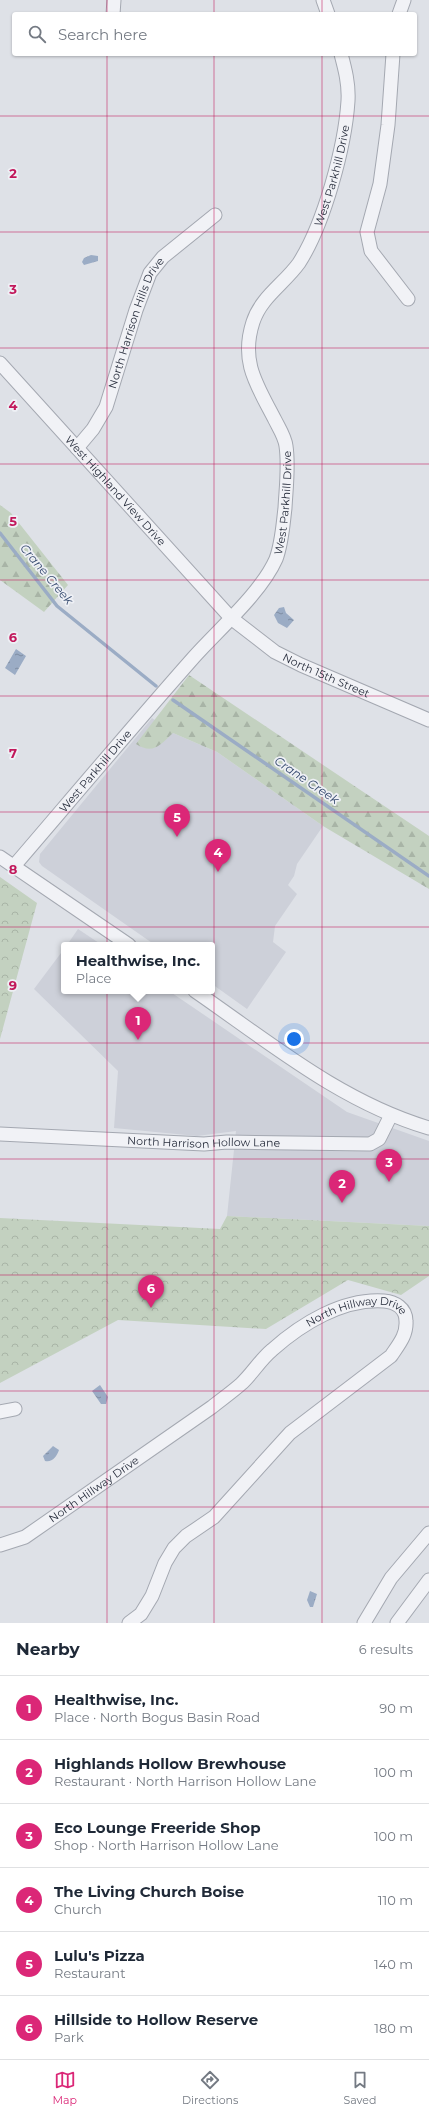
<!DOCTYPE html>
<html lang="en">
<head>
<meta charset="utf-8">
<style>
  :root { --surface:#fff; --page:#f6f6f7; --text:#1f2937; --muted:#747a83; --line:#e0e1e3; --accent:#db2777 }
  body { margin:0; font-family:Montserrat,sans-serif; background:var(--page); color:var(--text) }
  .you { position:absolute; left:294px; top:1039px; width:14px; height:14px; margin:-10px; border:3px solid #fff; border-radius:50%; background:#1a73e8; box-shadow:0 0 0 6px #1a73e833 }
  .badge { display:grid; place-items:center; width:26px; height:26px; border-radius:50%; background:var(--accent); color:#fff; font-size:13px; font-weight:700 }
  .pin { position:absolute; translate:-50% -33px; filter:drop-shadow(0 1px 2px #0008) }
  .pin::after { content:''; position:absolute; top:21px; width:14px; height:12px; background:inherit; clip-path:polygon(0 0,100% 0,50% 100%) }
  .popup { position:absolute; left:61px; top:942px; width:154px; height:52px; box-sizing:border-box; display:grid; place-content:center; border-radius:4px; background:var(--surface); filter:drop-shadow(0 1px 3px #0005); font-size:13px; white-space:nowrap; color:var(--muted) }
  .popup b { font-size:15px; color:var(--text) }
  .popup::after { content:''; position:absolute; left:50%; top:100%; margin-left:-8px; border:8px solid transparent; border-top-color:var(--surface) }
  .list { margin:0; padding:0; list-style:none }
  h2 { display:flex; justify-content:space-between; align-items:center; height:52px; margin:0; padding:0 16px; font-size:17px }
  h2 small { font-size:13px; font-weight:400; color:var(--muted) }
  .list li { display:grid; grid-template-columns:26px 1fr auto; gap:12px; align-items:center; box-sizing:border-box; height:64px; padding:0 16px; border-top:1px solid var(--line) }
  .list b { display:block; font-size:15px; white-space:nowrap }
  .list p { margin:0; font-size:13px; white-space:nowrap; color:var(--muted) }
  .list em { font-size:13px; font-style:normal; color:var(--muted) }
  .icon { flex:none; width:22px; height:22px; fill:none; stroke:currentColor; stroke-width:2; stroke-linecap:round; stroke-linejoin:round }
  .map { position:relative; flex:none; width:429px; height:1623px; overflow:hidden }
  .search { position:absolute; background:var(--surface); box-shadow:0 1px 3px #0004; left:12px; right:12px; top:12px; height:44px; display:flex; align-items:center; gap:10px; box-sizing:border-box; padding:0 14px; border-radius:4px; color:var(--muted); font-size:15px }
  .sheet { height:436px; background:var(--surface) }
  nav { display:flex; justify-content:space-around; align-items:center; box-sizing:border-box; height:56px; border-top:1px solid var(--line); background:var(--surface); font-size:11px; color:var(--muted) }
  nav a { display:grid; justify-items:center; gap:2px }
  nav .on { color:var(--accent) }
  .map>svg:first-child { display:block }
  .built { fill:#cdd0d9 }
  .forest { fill:url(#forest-firs) }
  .park { fill:url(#park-crowns) }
  .water { fill:url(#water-ripples) }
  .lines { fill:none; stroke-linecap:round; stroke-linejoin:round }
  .stream { stroke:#9bacc5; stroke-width:3.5 }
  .minor-casing { stroke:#a4a8b1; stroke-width:15 }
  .minor { stroke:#f1f2f6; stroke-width:13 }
  .grid { fill:none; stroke:#c2185b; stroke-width:1; stroke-opacity:0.55 }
  .labels { text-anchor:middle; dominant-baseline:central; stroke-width:3.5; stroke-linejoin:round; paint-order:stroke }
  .street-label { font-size:11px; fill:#282e3d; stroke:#eef0f5 }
  .water-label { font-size:12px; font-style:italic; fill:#354a6f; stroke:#eef0f5 }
  .grid-label { font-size:13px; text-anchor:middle; font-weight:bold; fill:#c2185b; stroke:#eef0f5; stroke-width:3.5; stroke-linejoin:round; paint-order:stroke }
</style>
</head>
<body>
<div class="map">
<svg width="429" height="1623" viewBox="0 0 429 1623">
  <defs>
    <pattern id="forest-firs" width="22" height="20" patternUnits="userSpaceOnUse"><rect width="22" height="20" fill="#c3d1c0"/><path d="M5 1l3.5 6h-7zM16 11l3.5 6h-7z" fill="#a8b4a6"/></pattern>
    <pattern id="park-crowns" width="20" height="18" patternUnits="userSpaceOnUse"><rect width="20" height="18" fill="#c3d1c0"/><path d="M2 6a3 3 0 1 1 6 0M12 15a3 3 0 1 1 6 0" fill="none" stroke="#a8b4a6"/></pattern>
    <pattern id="water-ripples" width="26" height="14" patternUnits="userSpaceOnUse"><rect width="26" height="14" fill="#9bacc5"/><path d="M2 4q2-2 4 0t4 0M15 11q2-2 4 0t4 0" fill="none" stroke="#7e8ca1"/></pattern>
  </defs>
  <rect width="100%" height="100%" fill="#dee1e7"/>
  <path class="built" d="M152,718L173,733L217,752L323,826L297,864L294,876L288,885L297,894L275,926L273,942L286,952L247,1009L212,984V945H155L42,866L39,862L40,854Z
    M78,929L102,945H67Z
    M64,949V991H169L347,1112L429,1141V1226L227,1216L236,1131L197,1136L114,1128L118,1071L34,989Z"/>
  <path class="forest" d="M0,505L11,513L68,585L44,612L0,580Z
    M189,675L429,836V889L323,826L217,752L173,733C160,745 153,755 136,744Z"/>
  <path class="park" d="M0,877L37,903L0,1039Z
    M227,1216L429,1226V1276L401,1295L348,1280L266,1329L118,1320L0,1383V1218L220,1229Z"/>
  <path class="water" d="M91,255L98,256V261L84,265L82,262L84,258Z
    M284,607L286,613L294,620L287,628L278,623L274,615L279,608Z
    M16,649L26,656L15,675L5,668Z
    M100,1385L108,1397L106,1404H101L92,1391Z
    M53,1446L59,1450C57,1456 52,1463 45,1461L43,1456Z
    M310,1591L317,1594L313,1607H310L307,1600Z"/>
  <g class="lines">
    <path class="stream" d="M0,533L57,606L156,686
      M173,700L429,876"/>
    <g class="minor-casing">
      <g id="minor">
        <path d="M323,0L328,14"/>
        <path d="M113,14L114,0"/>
        <path d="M399,14L404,0"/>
        <path d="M393,54L388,125L380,184L367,232L371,251L408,299"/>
        <path id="s1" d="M0,363L231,618L275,652L301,665L429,720"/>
        <path id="s2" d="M77,448L93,429L106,407L136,310L150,273L163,257L215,215"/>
        <path d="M0,857L129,945"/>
        <path id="s3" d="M14,866C74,796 133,726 194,657C219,629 261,593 276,559C282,543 283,524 285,508C286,488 289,466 286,446C285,437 279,428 275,420C257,385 240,362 253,322C261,297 284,284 299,263C324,224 345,147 348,101C349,84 345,69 341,54"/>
        <path d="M195,991C269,1042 341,1102 429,1128"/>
        <path id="s4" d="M0,1134L204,1144L227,1142L370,1144L379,1139L391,1115"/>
        <path d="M0,1412L15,1409"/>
        <path id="s5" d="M0,1545L25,1537L212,1407C222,1399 232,1392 241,1384C252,1374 260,1360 272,1350C301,1324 343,1298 384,1301C395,1302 406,1308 406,1321C407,1335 399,1344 391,1356L290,1433L214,1517L186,1536L174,1548L165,1563L152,1596L141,1614L129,1623"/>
        <path d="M364,1623L391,1578L429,1533"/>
        <path d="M397,1623L429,1580"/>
      </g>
    </g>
    <use href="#minor" class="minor"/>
  </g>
  <path class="grid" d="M107,0V14M214,0V14M322,0V14M107,54V1623M214,54V1623M322,54V1623M0,116H429M0,232H429M0,348H429M0,464H429M0,580H429M0,696H429M0,812H429M0,927H429M0,1043H429M0,1159H429M0,1275H429M0,1391H429M0,1507H429"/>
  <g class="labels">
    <g class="street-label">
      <text stroke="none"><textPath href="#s3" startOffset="820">West Parkhill Drive</textPath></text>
      <text stroke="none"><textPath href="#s2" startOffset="140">North Harrison Hills Drive</textPath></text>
      <text stroke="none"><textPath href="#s1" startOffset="172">West Highland View Drive</textPath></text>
      <text stroke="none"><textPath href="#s3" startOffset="461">West Parkhill Drive</textPath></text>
      <text stroke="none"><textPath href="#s1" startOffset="456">North 15th Street</textPath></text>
      <text stroke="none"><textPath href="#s3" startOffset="125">West Parkhill Drive</textPath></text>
      <text stroke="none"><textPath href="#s4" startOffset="204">North Harrison Hollow Lane</textPath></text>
      <text stroke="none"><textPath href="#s5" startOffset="434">North Hillway Drive</textPath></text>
      <text stroke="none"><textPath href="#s5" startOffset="110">North Hillway Drive</textPath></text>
    </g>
    <g class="water-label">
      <text transform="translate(47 574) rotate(50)">Crane Creek</text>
      <text transform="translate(307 780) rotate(34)">Crane Creek</text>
    </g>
  </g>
  <g class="grid-label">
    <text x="13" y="178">2</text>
    <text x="13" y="294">3</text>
    <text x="13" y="410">4</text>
    <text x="13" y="526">5</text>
    <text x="13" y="642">6</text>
    <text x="13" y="758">7</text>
    <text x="13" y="874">8</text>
    <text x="13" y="990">9</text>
  </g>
</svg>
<div class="you"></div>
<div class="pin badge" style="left:138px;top:1040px">1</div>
<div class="popup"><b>Healthwise, Inc.</b>Place</div>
<div class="pin badge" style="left:342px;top:1203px">2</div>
<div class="pin badge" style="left:389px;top:1182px">3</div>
<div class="pin badge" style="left:218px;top:872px">4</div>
<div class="pin badge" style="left:177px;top:837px">5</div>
<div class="pin badge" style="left:151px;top:1308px">6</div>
<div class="search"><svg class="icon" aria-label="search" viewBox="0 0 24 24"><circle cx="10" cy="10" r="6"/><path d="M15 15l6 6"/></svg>Search here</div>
</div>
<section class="sheet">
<h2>Nearby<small>6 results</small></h2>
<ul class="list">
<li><span class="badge">1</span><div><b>Healthwise, Inc.</b><p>Place · North Bogus Basin Road</p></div><em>90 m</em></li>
<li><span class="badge">2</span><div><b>Highlands Hollow Brewhouse</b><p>Restaurant · North Harrison Hollow Lane</p></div><em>100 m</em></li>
<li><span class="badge">3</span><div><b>Eco Lounge Freeride Shop</b><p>Shop · North Harrison Hollow Lane</p></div><em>100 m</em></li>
<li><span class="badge">4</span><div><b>The Living Church Boise</b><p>Church</p></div><em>110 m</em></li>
<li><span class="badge">5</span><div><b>Lulu's Pizza</b><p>Restaurant</p></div><em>140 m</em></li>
<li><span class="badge">6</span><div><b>Hillside to Hollow Reserve</b><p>Park</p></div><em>180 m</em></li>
</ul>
</section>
<nav>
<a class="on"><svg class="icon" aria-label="map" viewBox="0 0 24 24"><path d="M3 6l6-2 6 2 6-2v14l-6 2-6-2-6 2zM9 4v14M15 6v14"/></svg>Map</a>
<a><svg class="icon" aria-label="directions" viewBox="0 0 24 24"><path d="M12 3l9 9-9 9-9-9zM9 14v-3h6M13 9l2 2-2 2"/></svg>Directions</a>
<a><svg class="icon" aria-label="saved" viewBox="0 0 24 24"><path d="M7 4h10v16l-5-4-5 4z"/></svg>Saved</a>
</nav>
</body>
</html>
